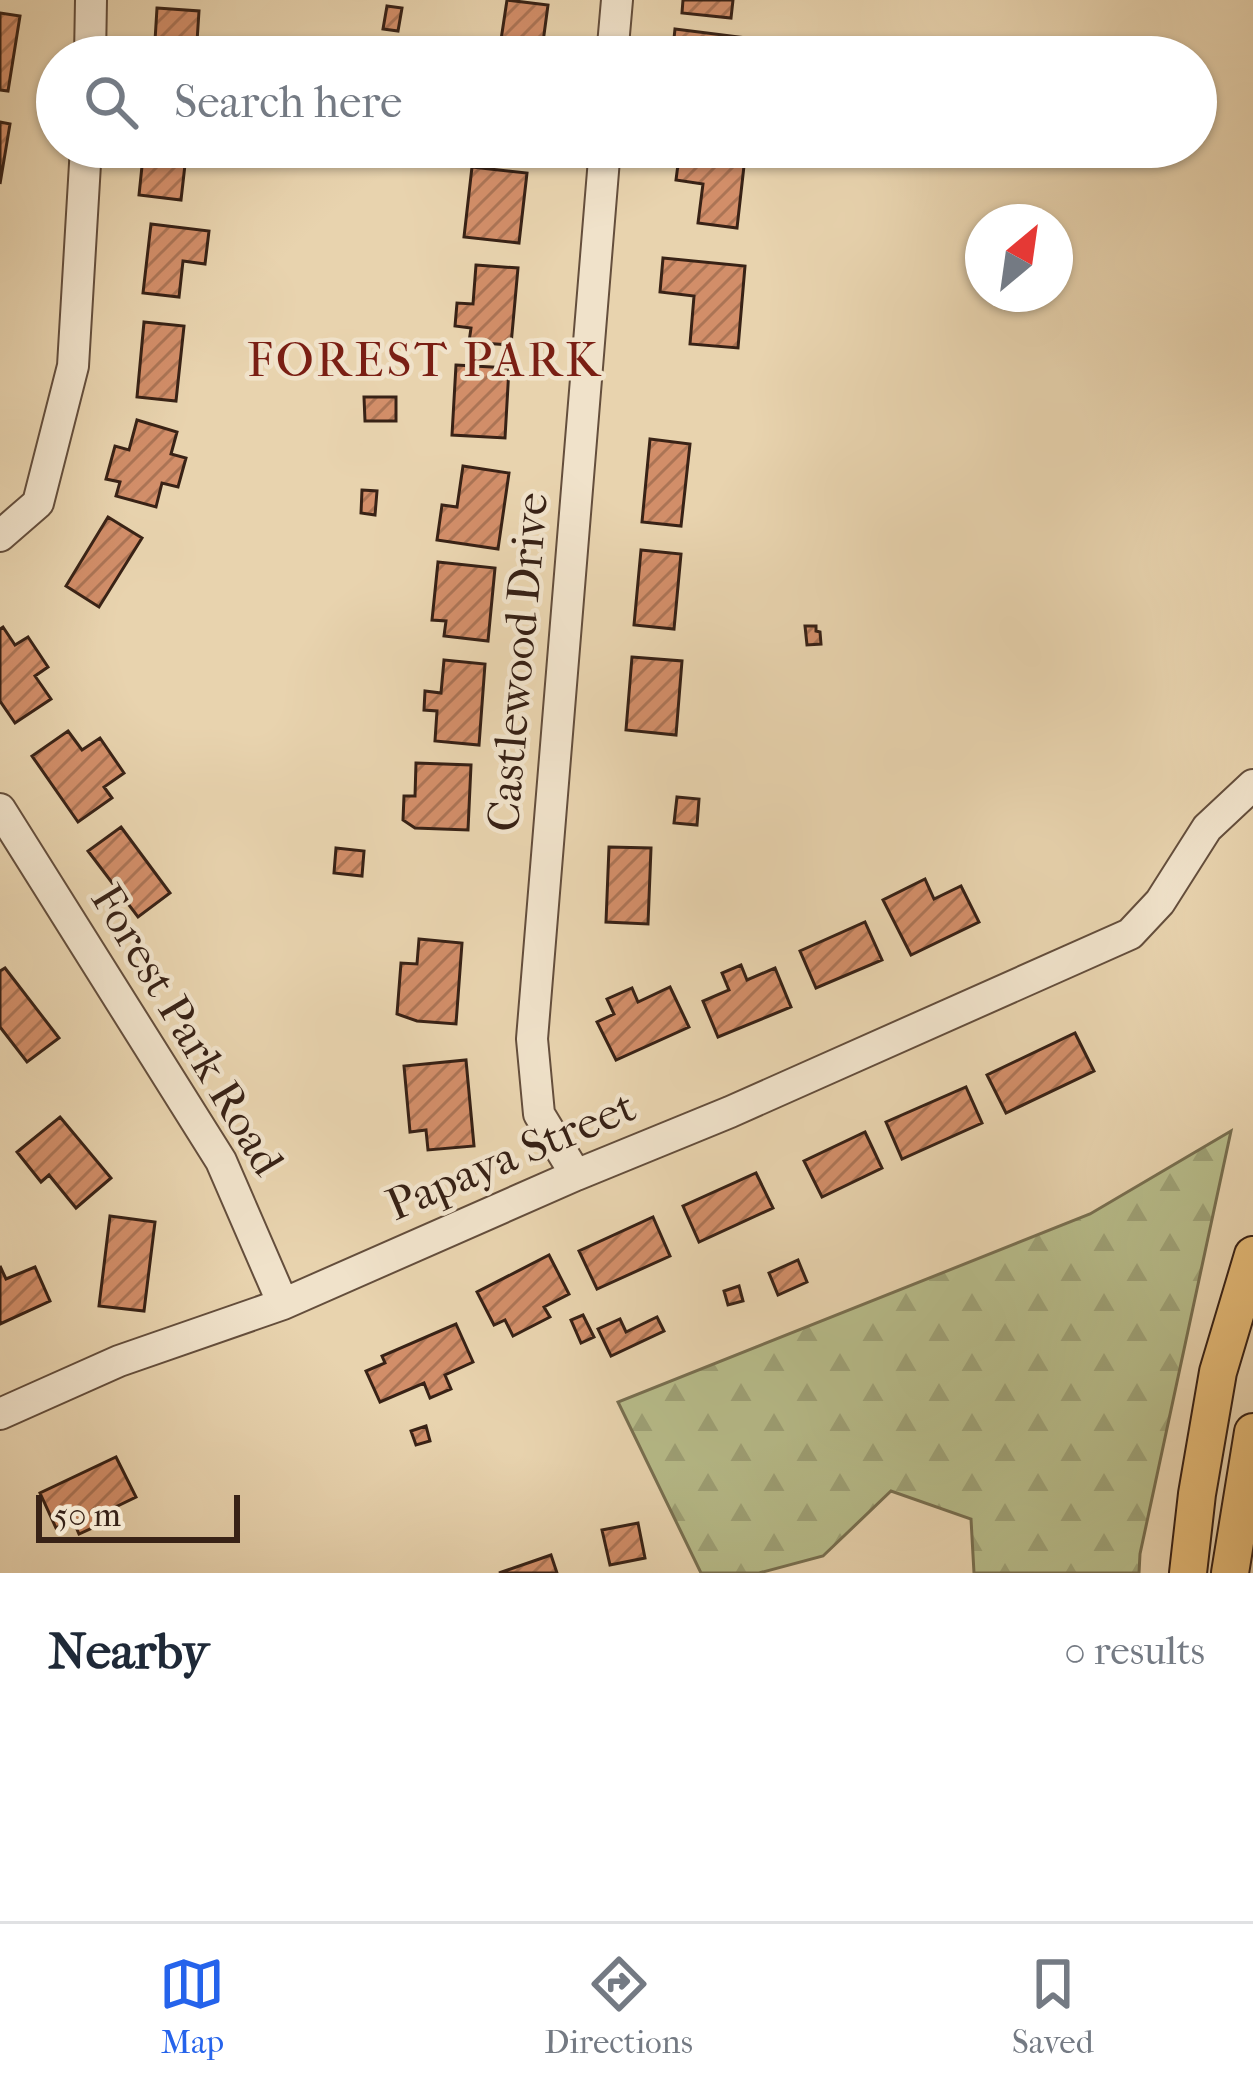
<!DOCTYPE html>
<html lang="en">
<head>
<meta charset="utf-8">
<style>
  :root { --surface:#fff; --page:#f2f2f3; --text:#1f2937; --muted:#747a83; --line:#e0e1e3; --accent:#2563eb }
  body { margin:0; font-family:"IM FELL French Canon",serif; background:var(--page); color:var(--text) }
  .compass { position:absolute; left:965px; top:204px; width:108px; height:108px; border-radius:50%; background:var(--surface); box-shadow:0 3px 9px #0004; rotate:29deg }
  .scale { position:absolute; left:36px; bottom:30px; width:204px; box-sizing:border-box; padding-left:12px; border:6px solid #382216; border-top:0; font-size:33px; line-height:42px; white-space:nowrap; color:#382216; -webkit-text-stroke:9px #f0e2ca; paint-order:stroke }
  .list { margin:0; padding:0; list-style:none }
  h2 { display:flex; justify-content:space-between; align-items:center; height:156px; margin:0; padding:0 48px; font-size:51px }
  h2 small { font-size:39px; font-weight:400; color:var(--muted) }
  .icon { flex:none; width:66px; height:66px; fill:none; stroke:currentColor; stroke-width:2; stroke-linecap:round; stroke-linejoin:round }
  .map { position:relative; flex:none; width:1253px; height:1573px; overflow:hidden }
  .search { position:absolute; background:var(--surface); box-shadow:0 3px 9px #0004; left:36px; right:36px; top:36px; height:132px; display:flex; align-items:center; gap:30px; box-sizing:border-box; padding:0 42px; border-radius:66px; color:var(--muted); font-size:45px }
  .sheet { height:348px; background:var(--surface) }
  nav { display:flex; justify-content:space-around; align-items:center; box-sizing:border-box; height:168px; border-top:3px solid var(--line); background:var(--surface); font-size:33px; color:var(--muted) }
  nav a { display:grid; justify-items:center; gap:6px }
  nav .on { color:var(--accent) }
  .map>svg:first-child { display:block }
  .forest { fill:url(#forest-firs); stroke:#786f50; stroke-width:3 }
  .building { fill:url(#building-hatch); stroke:#382216; stroke-width:3 }
  .lines { fill:none; stroke-linecap:round; stroke-linejoin:round }
  .minor-casing { stroke:#644e3c; stroke-width:34 }
  .major-casing { stroke:#382216; stroke-width:40 }
  .minor { stroke:#f0e2ca; stroke-width:30 }
  .major { stroke:#e4ba77; stroke-width:36 }
  .labels { text-anchor:middle; dominant-baseline:central; stroke-width:9; stroke-linejoin:round; paint-order:stroke }
  .street-label { font-size:45px; fill:#382216; stroke:#f0e2ca }
  .neighbourhood-label { font-size:48px; letter-spacing:3px; fill:#7a1f14; stroke:#f0e2ca }
</style>
</head>
<body>
<div class="map">
<svg width="1253" height="1573" viewBox="0 0 1253 1573">
  <defs>
    <pattern id="forest-firs" width="22" height="20" patternUnits="userSpaceOnUse" patternTransform="scale(3)"><rect width="22" height="20" fill="#b7bc8a"/><path d="M5 1l3.5 6h-7zM16 11l3.5 6h-7z" fill="#9ea176"/></pattern>
    <pattern id="building-hatch" width="6" height="6" patternUnits="userSpaceOnUse" patternTransform="scale(3)"><rect width="6" height="6" fill="#d28e69"/><path d="M-1 1l2-2M0 6l6-6M5 7l2-2" fill="none" stroke="#ab7455"/></pattern>
  </defs>
  <rect width="100%" height="100%" fill="#e8d3ae"/>
  <filter id="stains"><feTurbulence type="fractalNoise" baseFrequency=".00167" numOctaves="4"/><feColorMatrix values="0 0 0 0 .2 0 0 0 0 .09 0 0 0 0 .02 0 0 0 .5 -.17"/></filter>
  <radialGradient id="worn" r=".72"><stop offset=".6" stop-color="#630" stop-opacity="0"/><stop offset="1" stop-color="#630" stop-opacity=".3"/></radialGradient>
  <path class="forest" d="M1231,1131L1140,1554L1139,1573H974L971,1519L891,1491L823,1556L759,1573H701L618,1402L1090,1214Z"/>
  <path class="building" d="M507,0L548,5L541,57L499,53Z
    M683,0H733L731,18L682,13Z
    M387,6L402,8L398,31L383,29Z
    M157,8L199,11L196,57H154Z
    M0,13L20,16L8,91L0,90Z
    M675,29L755,39L753,57H672Z
    M799,38L840,43L838,57H797Z
    M0,122L10,124L0,184Z
    M144,147H187L181,200L139,195Z
    M680,149L745,157L737,228L698,223L703,184L676,180Z
    M472,167L527,173L519,243L464,237Z
    M151,224L209,231L205,264L183,261L179,297L143,293Z
    M663,258L745,266L738,348L690,344L694,296L660,292Z
    M476,265L518,268L511,345L469,342L471,328L455,326L457,303L473,304Z
    M144,322L184,326L176,401L137,397Z
    M456,365L509,368L505,438L452,435Z
    M364,397H396V421H365Z
    M137,420L177,432L171,454L186,458L178,487L162,483L156,507L116,496L120,482L106,479L115,446L129,450Z
    M650,439L690,444L681,526L642,522Z
    M463,466L509,473L498,549L437,540L442,505L457,507Z
    M362,490L377,491L375,515L361,513Z
    M108,517L142,538L99,607L66,586Z
    M641,550L681,554L674,629L634,625Z
    M438,562L495,568L488,641L444,636L446,621L432,620Z
    M805,626H816V631L820,632L821,644L807,645Z
    M3,627L15,645L28,637L48,667L35,676L51,699L15,723L0,701V629Z
    M632,657L682,661L676,735L626,730Z
    M444,660L485,664L479,745L435,741L437,711L424,710L425,691L441,693Z
    M68,731L82,750L100,738L124,773L104,787L112,798L78,822L32,756Z
    M416,763L471,765L468,830L415,828L403,820L404,796H415Z
    M677,797L699,799L697,825L674,823Z
    M121,827L170,893L138,917L88,851Z
    M609,847L651,848L648,924L606,922Z
    M336,848L364,851L362,876L334,873Z
    M925,879L934,899L961,886L979,922L911,955L883,900Z
    M865,922L882,960L816,988L800,951Z
    M419,939L462,943L456,1024L417,1021L397,1014L401,963L417,964Z
    M741,965L747,980L775,968L791,1007L718,1037L703,1001L729,990L722,973Z
    M5,968L59,1038L27,1062L0,1027V971Z
    M670,987L689,1027L616,1060L597,1022L614,1014L607,999L632,988L638,1002Z
    M1075,1033L1094,1071L1006,1113L987,1075Z
    M466,1060L474,1146L428,1150L426,1130L410,1132L404,1066Z
    M966,1087L982,1123L902,1159L886,1122Z
    M60,1117L111,1178L76,1208L49,1175L41,1182L17,1152Z
    M865,1132L882,1168L822,1197L804,1161Z
    M756,1173L773,1208L699,1242L683,1206Z
    M110,1216L155,1222L144,1311L99,1306Z
    M653,1217L670,1256L597,1289L579,1251Z
    M549,1255L569,1294L544,1307L550,1317L513,1336L505,1320L494,1325L477,1292Z
    M798,1260L807,1282L778,1295L769,1273Z
    M0,1266L6,1279L35,1267L50,1301L0,1324Z
    M739,1286L743,1301L728,1305L724,1291Z
    M583,1315L594,1337L581,1343L571,1320Z
    M657,1317L664,1331L611,1356L598,1329L620,1319L626,1332Z
    M456,1324L473,1362L445,1375L451,1389L430,1398L424,1383L380,1402L366,1371L385,1363L382,1356Z
    M426,1426L430,1441L416,1445L411,1431Z
    M116,1457L136,1497L97,1516L101,1524L79,1534L73,1520L56,1528L40,1493Z
    M638,1523L645,1558L610,1565L602,1530Z
    M551,1555L557,1573H499Z"/>
  <g class="lines">
    <g class="minor-casing">
      <path id="minor" d="M90,57L91,0
        M612,57L617,0
        M0,536L38,503L73,366L86,147
        M0,809L221,1161L283,1304
        M576,1175L539,1114L532,1039L605,147
        M0,1414L119,1361L283,1304L576,1175L730,1112L1130,934L1160,902L1207,828L1253,785"/>
    </g>
    <g class="major-casing">
      <path id="major" d="M1188,1573L1197,1494L1218,1372L1253,1255
        M1230,1573L1253,1432"/>
    </g>
    <use href="#minor" class="minor"/>
    <use href="#major" class="major"/>
  </g>
  <g class="labels">
    <g class="street-label">
      <text transform="translate(518 662) rotate(-85)">Castlewood Drive</text>
      <text transform="translate(187 1030) rotate(59)">Forest Park Road</text>
      <text transform="translate(511 1156) rotate(-23)">Papaya Street</text>
    </g>
    <g class="neighbourhood-label">
      <text x="425" y="360">FOREST PARK</text>
    </g>
  </g>
  <rect width="100%" height="100%" filter="url(#stains)"/>
  <rect width="100%" height="100%" fill="url(#worn)"/>
</svg>
<svg class="compass" viewBox="-18 -18 36 36"><path d="M0-13l5 13h-10z" fill="#e53935"/><path d="M0 13l5-13h-10z" fill="#747a83"/></svg>
<div class="scale">50 m</div>
<div class="search"><svg class="icon" aria-label="search" viewBox="0 0 24 24"><circle cx="10" cy="10" r="6"/><path d="M15 15l6 6"/></svg>Search here</div>
</div>
<section class="sheet">
<h2>Nearby<small>0 results</small></h2>
<ul class="list">
</ul>
</section>
<nav>
<a class="on"><svg class="icon" aria-label="map" viewBox="0 0 24 24"><path d="M3 6l6-2 6 2 6-2v14l-6 2-6-2-6 2zM9 4v14M15 6v14"/></svg>Map</a>
<a><svg class="icon" aria-label="directions" viewBox="0 0 24 24"><path d="M12 3l9 9-9 9-9-9zM9 14v-3h6M13 9l2 2-2 2"/></svg>Directions</a>
<a><svg class="icon" aria-label="saved" viewBox="0 0 24 24"><path d="M7 4h10v16l-5-4-5 4z"/></svg>Saved</a>
</nav>
</body>
</html>
